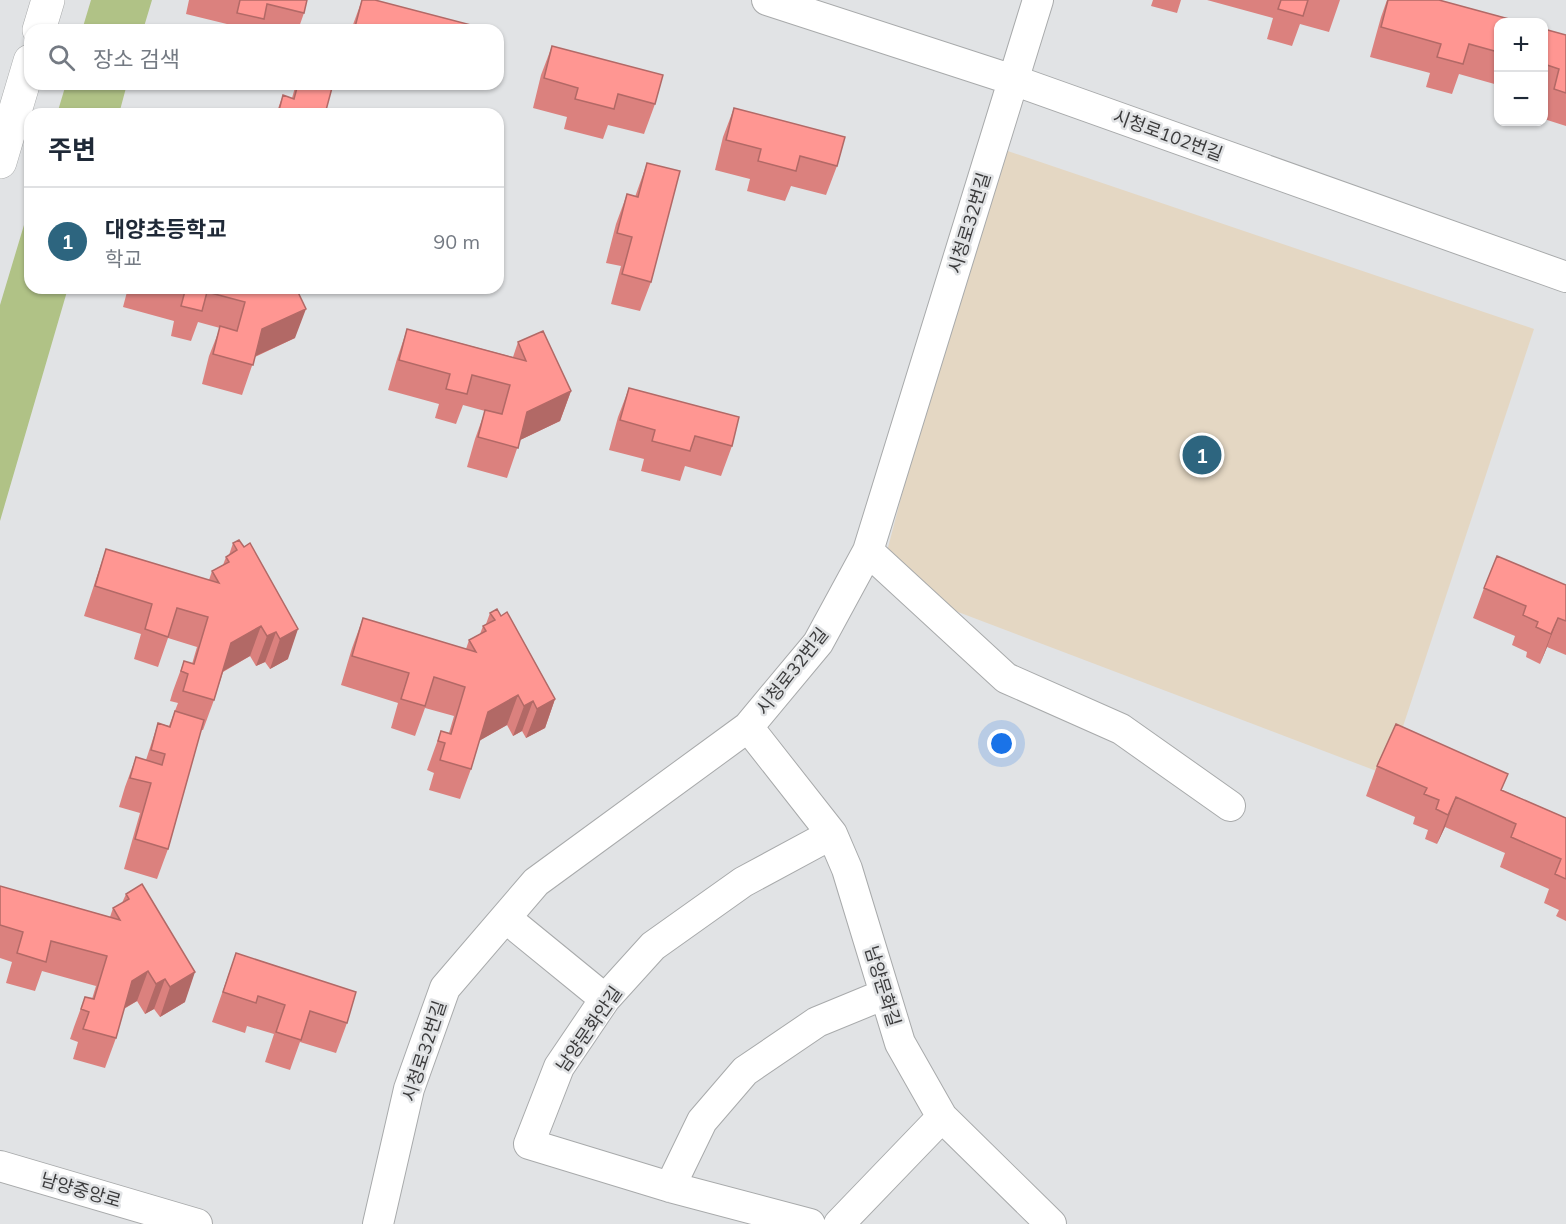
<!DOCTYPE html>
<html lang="ko">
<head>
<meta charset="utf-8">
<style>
  :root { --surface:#fff; --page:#f6f6f7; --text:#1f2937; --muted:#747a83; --line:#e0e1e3; --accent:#2d657f }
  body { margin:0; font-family:Mulish,"Noto Sans KR",sans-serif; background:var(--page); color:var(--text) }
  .controls { position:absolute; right:18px; top:18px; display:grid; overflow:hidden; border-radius:12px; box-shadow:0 2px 4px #0004 }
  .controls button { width:54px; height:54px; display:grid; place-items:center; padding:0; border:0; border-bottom:2px solid var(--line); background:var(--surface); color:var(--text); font:30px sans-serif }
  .you { position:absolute; left:1002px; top:744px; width:21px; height:21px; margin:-15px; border:4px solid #fff; border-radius:50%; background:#1a73e8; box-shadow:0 0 0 9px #1a73e833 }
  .badge { display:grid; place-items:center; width:39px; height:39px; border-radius:50%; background:var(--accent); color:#fff; font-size:20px; font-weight:700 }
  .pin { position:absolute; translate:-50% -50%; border:3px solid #fff; box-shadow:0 2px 6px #0006 }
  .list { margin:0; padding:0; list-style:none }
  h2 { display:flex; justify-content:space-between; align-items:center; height:78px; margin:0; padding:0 24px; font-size:26px }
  h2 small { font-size:20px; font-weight:400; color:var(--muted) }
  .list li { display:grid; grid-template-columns:39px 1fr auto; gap:18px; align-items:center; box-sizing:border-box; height:108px; padding:0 24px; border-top:2px solid var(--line) }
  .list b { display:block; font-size:22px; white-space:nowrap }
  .list p { margin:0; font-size:20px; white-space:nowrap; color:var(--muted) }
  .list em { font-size:20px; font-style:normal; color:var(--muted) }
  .icon { flex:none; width:33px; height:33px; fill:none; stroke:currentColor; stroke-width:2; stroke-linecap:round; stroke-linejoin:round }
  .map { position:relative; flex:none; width:1566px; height:1224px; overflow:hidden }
  .search { position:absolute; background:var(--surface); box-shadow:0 2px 4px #0004; left:24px; top:24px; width:480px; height:66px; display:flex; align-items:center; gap:15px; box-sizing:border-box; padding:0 21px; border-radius:18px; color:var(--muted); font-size:22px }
  .panel { position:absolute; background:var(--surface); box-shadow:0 2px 4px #0004; left:24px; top:108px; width:480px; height:186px; border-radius:18px }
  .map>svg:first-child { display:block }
  .education { fill:#e4d7c3 }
  .green { fill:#b0c286 }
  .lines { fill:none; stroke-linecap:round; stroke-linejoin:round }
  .minor-casing { stroke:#a8aaab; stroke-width:32 }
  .primary-casing { stroke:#a8aaab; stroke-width:34 }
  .minor { stroke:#fff; stroke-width:30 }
  .primary { stroke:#fff; stroke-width:33 }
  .wall { fill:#db817e }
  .shaded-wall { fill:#b26966 }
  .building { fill:#ff9692; stroke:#b26966; stroke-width:1.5 }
  .labels { text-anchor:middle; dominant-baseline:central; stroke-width:5; stroke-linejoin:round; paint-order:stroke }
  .street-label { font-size:18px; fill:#3b3b3c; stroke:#e1e3e5 }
</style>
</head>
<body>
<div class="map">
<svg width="1566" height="1224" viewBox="0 0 1566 1224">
  <rect width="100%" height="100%" fill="#e1e3e5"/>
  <path class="education" d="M993,146L1534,329L1387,775L879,582Z"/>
  <path class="green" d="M91,0H152L143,30H82Z
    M66,84H127L119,114H57Z
    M30,205V288H68L0,521V305Z"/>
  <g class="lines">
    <g class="minor-casing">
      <path id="minor" d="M767,0L1013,80L1566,277
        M868,551L1006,678L1121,729L1230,806
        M748,727L832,834L847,869L900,1043L942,1117L1051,1224
        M507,919L605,999
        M0,1166L197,1224
        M670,1187L702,1121L745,1071L817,1022L885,994
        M378,1224L409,1089L445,988L536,882L748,727L818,643L868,551L1038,0
        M810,1224L670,1187L529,1144L559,1067L605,999L653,946L743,882L832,834
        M839,1224L942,1117"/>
    </g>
    <g class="primary-casing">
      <path id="primary" d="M39,30L48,0
        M0,162L30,61"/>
    </g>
    <use href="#minor" class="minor"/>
    <use href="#primary" class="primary"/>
  </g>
  <path class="wall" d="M189,0H307L304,13L298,30H230L231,25L186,14Z
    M362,0L470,30H351Z
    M1153,0H1181L1177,13L1151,6Z
    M1207,0H1340L1329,32L1300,24L1292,46L1267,39L1273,18Z
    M1387,0H1439L1498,22V85L1459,74L1452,94L1426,87L1430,73L1370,57L1381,17Z
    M1544,29L1566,35V126L1544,119L1548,99L1544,97Z
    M552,46L655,104L644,134L608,125L603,139L564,129L567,117L533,108L541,75Z
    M296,84H333L325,114H276L283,95L292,98Z
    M398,84H414L413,88Z
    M734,108L837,166L826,195L791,186L785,201L747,191L750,179L715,170L723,137Z
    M647,163L651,282L640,311L611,304L621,266L606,263L616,224L627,194L635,197Z
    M128,288H296L295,338L255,357L242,395L202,384L209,356L220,328L198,322L191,341L171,336L174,321L123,307Z
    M407,329L513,357L518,342L571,391L560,421L520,440L507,478L467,467L475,439L485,411L463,405L456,424L435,418L439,404L388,390L397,359Z
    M629,388L732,446L721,476L685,466L680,481L641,471L644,459L609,450L618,417Z
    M233,543L244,547L250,543L288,659L270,669L265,662L256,666L250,656L223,672L214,700L203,730H201L168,849L157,879L124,869L140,813L119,807L125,787L136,757L146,760L158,723L169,726L178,703L170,701L173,691L184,661L192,664L197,647L168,638L158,667L134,659L141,634L84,616L96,579L106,549L209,580L212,571L223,565L226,557L229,555Z
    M1566,585V655L1547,647L1540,664L1526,657L1527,652L1512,645L1515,636L1473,618L1484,588Z
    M490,613L501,616L555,699L545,728L526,738L522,731L513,736L507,725L479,741L471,769L460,799L429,790L434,773L427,770L441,731L449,733L454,716L425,708L415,736L391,728L398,703L341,685L352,648L363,618L466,649L469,640L480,634L483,626L486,624Z
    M1377,766L1502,790L1566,818V921L1556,916L1559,910L1544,903L1549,889L1500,867L1505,853L1445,827L1437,844L1425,839L1428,830L1413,824L1415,817L1366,796Z
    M0,886L110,917L113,908L122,903L126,894L185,1002L160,1017L154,1009L145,1014L137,1001L124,1009L116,1038L105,1068L73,1059L78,1042L70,1039L74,1027L85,997L92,999L96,986L42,971L35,991L6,983L12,962L0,958Z
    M236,953L347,1023L336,1053L300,1042L290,1070L265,1062L274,1034L247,1026L245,1033L212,1022Z"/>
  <path class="shaded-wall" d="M306,309L295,338L251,358L262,329Z
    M571,391L560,421L516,442L527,412Z
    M1558,618L1547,647L1540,664L1551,634Z
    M261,626L250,656L220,673L231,643Z
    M298,629L288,659L270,669L280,639Z
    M276,632L265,662L256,666L267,636Z
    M518,695L507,725L477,742L488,712Z
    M555,699L545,728L526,738L537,709Z
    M533,701L522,731L513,736L524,706Z
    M1456,797L1445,827L1437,844L1448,815Z
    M148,971L137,1001L121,1010L132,981Z
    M195,972L185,1002L160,1017L170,987Z
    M165,979L154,1009L145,1014L156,984Z"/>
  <path class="building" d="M240,0H307L304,13L267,4L264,19L237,13Z
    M362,0H375L471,25L470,30H368L355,27Z
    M1281,0H1308L1303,16L1278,9Z
    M1388,0H1439L1520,22H1498V52L1469,44L1463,64L1437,57L1441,44L1381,27Z
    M1544,29L1566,35V93L1554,89L1559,69L1544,64Z
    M552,46L663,75L655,104L618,94L614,109L575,99L578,88L544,78Z
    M298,84H333L325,114H278L283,95L294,99Z
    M734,108L845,137L837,166L800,156L796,171L758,161L761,149L726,140Z
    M647,163L680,171L651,282L622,274L632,237L617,233L627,194L638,197Z
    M174,288H296L306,309L262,329L253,365L213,354L220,326L237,331L245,302L207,292L202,311L181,306L185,291Z
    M407,329L526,361L518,342L543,331L571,391L527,412L518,448L478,437L485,410L502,414L510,385L472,375L467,394L446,389L450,374L399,360Z
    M629,388L739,417L732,446L695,436L690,451L652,441L655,430L620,420Z
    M239,540L244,547L250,543L298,629L280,639L276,632L267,636L261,626L231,643L214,700L183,691L188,674L181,671L184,661L194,664L208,617L177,608L168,637L145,629L152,604L95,586L106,549L219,583L212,571L229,562L226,557L237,550L233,543Z
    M1497,556L1566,585V621L1558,618L1551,634L1536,627L1538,622L1523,615L1526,606L1484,588Z
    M497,609L501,616L507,612L555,699L537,709L533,701L524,706L518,695L488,712L471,769L440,760L445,743L438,741L441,731L451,734L465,687L434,677L425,706L401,699L409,673L352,656L363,618L476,652L469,640L486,631L483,626L495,620L490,613Z
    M175,711L204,720L168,849L135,839L151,783L130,778L136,757L162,765L165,754L151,750L158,723L170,727Z
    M1396,724L1508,774L1501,790L1566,818V879L1555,874L1561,859L1511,837L1516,824L1456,797L1448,815L1436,809L1439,800L1424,794L1427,788L1377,766Z
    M142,884L195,972L170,987L165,979L156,984L148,971L132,981L116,1038L83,1029L89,1012L81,1009L85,997L94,999L107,956L51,941L46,962L17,953L23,932L0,925V886L120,920L113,908L129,899L126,894Z
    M236,953L356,992L347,1023L310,1011L301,1040L276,1032L285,1005L258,996L256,1003L223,992Z"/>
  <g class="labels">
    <g class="street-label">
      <text transform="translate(1168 135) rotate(20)">시청로102번길</text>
      <text transform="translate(969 223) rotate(-73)">시청로32번길</text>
      <text transform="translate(792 671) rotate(-52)">시청로32번길</text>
      <text transform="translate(883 986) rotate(73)">남양문화길</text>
      <text transform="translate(589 1029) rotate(-55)">남양문화안길</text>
      <text transform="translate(424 1051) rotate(-72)">시청로32번길</text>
      <text transform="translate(81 1190) rotate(16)">남양중앙로</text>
    </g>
  </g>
</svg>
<div class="controls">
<button>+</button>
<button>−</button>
</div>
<div class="you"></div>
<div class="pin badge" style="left:1202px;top:455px">1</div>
<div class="search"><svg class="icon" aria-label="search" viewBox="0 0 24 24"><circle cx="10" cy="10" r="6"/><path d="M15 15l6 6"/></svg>장소 검색</div>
<section class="panel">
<h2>주변<small></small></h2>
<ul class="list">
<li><span class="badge">1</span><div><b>대양초등학교</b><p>학교</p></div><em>90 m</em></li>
</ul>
</section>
</div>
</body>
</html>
